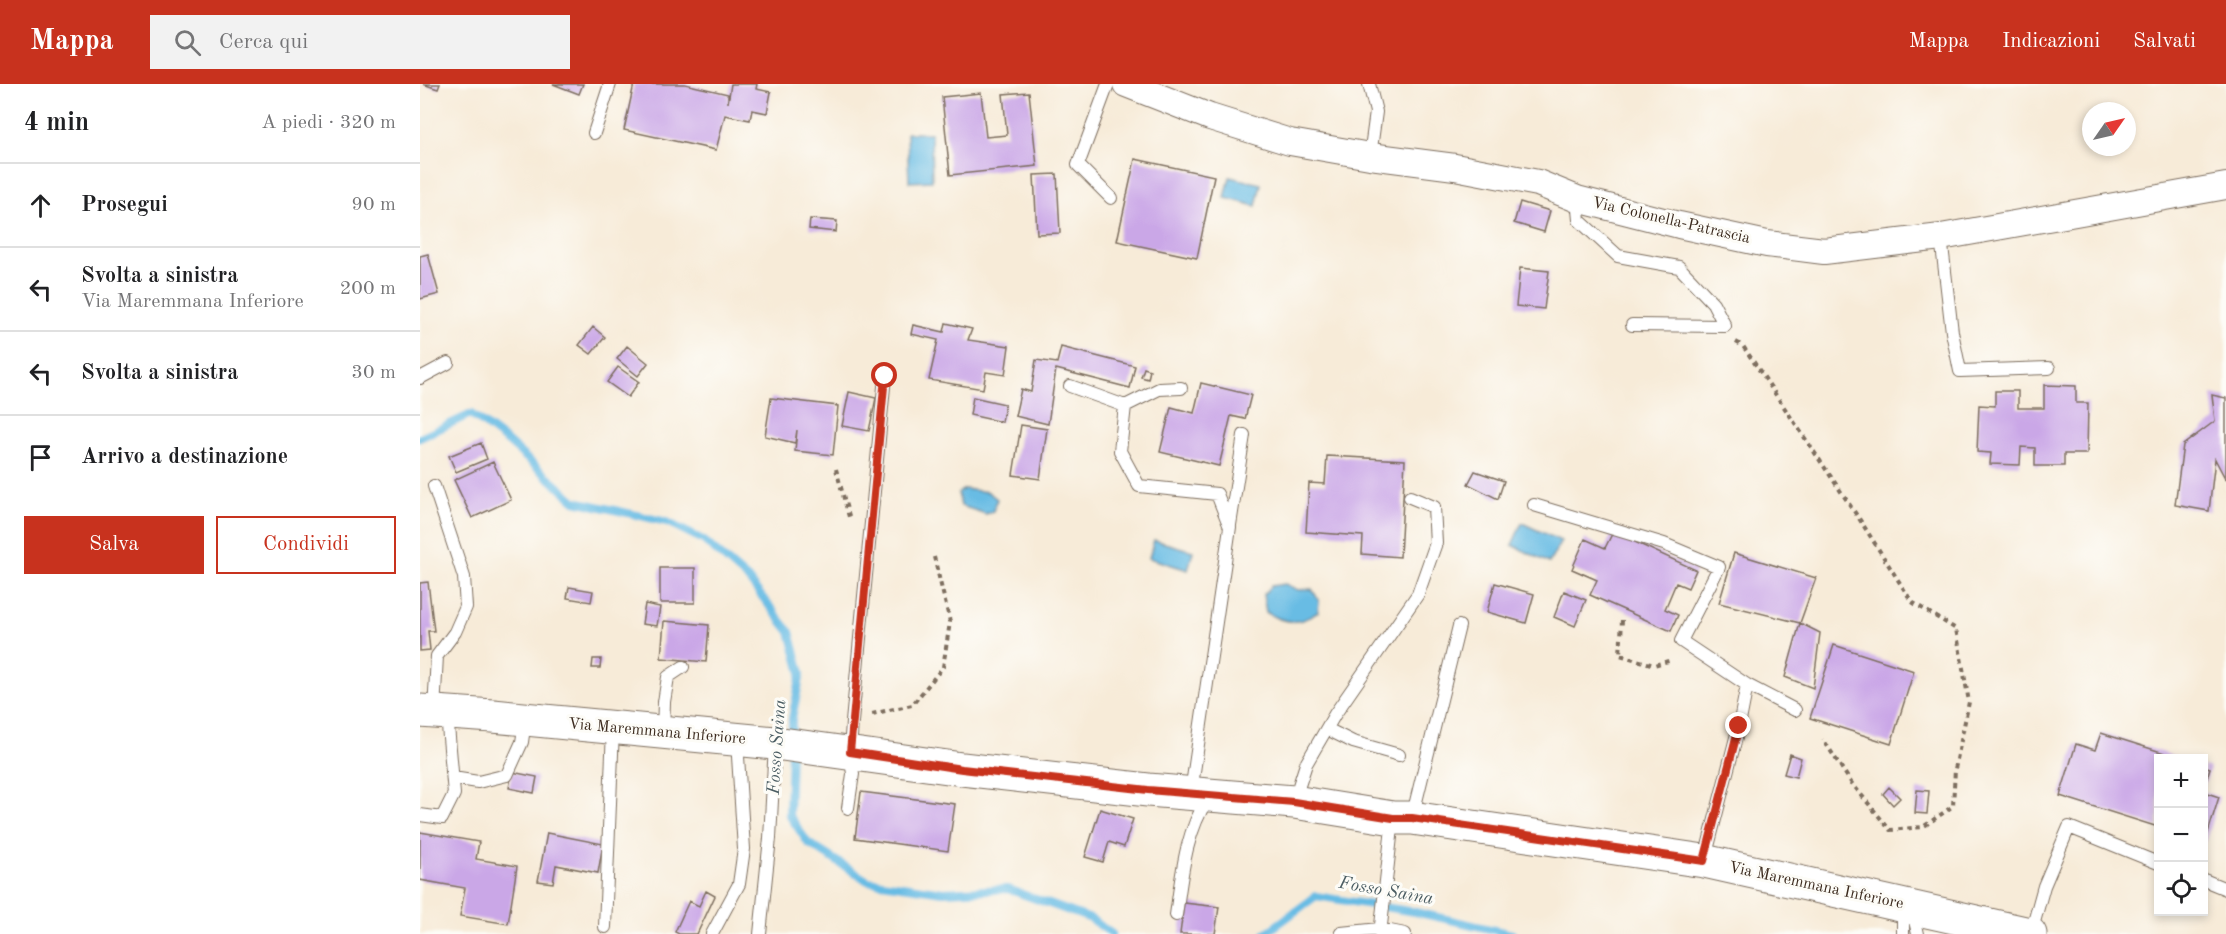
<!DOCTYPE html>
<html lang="it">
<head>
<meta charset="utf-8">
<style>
  :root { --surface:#fff; --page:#f2f2f2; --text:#202124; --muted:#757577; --line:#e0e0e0; --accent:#c8321e }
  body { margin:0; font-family:"Old Standard TT",serif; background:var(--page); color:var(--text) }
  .controls { position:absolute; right:18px; bottom:18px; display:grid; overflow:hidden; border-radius:0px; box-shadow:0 3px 9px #0003 }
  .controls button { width:54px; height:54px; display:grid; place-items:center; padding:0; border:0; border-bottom:2px solid var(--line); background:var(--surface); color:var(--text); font:30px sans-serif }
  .compass { position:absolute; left:1662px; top:18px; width:54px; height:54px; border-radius:50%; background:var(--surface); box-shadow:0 3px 9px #0003; rotate:56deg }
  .stop { position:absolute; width:18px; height:18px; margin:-14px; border:4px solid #c8321e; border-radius:50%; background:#fff }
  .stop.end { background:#c8321e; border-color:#fff; box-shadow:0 2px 6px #0008 }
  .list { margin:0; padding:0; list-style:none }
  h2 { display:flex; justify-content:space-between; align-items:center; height:78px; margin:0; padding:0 24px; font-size:26px }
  h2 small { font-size:20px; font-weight:400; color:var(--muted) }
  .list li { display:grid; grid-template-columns:39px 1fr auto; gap:18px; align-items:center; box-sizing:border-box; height:84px; padding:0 24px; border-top:2px solid var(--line) }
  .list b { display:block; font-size:22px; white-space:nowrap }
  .list p { margin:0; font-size:20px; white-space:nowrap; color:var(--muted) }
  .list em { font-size:20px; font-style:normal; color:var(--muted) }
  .actions { display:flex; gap:12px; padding:18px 24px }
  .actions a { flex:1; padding:14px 0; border:2px solid var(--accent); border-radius:0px; text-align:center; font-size:21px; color:var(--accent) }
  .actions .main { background:var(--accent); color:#fff }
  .icon { flex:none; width:33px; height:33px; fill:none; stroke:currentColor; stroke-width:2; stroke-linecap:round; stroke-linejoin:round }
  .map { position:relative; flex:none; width:1806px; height:850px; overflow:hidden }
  header { display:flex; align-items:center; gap:36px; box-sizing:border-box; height:84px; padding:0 30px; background:var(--accent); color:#fff }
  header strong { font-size:28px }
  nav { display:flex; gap:33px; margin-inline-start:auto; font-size:21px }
  .search { width:420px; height:54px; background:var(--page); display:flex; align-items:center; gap:15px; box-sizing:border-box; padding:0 21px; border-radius:0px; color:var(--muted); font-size:22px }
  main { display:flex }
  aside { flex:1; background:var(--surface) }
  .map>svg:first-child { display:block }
  .water { fill:#68bce4; stroke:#527381; stroke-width:1.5 }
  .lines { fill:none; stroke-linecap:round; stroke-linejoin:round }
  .stream { stroke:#68bce4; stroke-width:8 }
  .building { fill:#caa7e7 }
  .service-casing { stroke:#7d6e5f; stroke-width:14 }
  .minor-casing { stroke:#7d6e5f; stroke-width:28 }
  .secondary-casing { stroke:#7d6e5f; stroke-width:35 }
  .path { stroke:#7d6e5f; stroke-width:4; stroke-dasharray:4.5 4.5; stroke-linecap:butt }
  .service { stroke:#fff; stroke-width:12 }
  .minor { stroke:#fff; stroke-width:26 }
  .secondary { stroke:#fff; stroke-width:33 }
  .route { stroke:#c8321e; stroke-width:8 }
  .labels { text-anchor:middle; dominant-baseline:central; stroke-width:6; stroke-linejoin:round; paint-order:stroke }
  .street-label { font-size:16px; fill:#3b2a1e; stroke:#fdfcf7 }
  .water-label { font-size:18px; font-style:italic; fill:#4b5d63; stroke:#fdfcf7 }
</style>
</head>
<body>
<header>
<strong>Mappa</strong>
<div class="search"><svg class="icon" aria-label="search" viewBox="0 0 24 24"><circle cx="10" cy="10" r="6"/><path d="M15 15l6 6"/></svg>Cerca qui</div>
<nav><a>Mappa</a><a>Indicazioni</a><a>Salvati</a></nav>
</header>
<main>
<aside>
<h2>4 min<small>A piedi · 320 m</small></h2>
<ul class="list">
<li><svg class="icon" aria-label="ahead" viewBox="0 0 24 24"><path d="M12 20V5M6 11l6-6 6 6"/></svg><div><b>Prosegui</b></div><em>90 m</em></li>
<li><svg class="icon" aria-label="left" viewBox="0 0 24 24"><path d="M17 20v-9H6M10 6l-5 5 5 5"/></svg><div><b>Svolta a sinistra</b><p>Via Maremmana Inferiore</p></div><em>200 m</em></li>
<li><svg class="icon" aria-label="left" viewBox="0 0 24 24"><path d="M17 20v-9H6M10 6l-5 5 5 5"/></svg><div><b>Svolta a sinistra</b></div><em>30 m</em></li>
<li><svg class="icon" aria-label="arrive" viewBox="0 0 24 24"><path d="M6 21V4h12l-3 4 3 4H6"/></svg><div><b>Arrivo a destinazione</b></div></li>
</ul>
<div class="actions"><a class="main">Salva</a><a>Condividi</a></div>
</aside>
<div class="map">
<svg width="1806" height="850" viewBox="0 0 1806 850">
  <rect width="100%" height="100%" fill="#fdfcf7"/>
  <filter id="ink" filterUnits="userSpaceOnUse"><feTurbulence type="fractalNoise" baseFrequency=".0167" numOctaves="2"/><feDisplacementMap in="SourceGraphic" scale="12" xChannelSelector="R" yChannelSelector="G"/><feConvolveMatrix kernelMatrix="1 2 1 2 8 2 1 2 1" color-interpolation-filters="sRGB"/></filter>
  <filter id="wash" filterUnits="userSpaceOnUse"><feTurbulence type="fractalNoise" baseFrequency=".008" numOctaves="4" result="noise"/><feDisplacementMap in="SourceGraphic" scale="24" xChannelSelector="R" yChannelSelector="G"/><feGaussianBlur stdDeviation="1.35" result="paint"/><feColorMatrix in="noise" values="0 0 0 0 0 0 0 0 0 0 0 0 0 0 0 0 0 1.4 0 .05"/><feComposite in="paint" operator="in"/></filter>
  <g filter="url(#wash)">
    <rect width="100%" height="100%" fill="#f7ebd8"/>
    <path class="water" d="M487,49H511L512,97L489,98Z
      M810,93L841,100L836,122L805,114Z
      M544,405L568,408L577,415L573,427L566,430L541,422L538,409Z
      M1102,439L1141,457L1129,479L1092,461Z
      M734,456L773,467L768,486L729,474Z
      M865,500L878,506L892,505L899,517L898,528C879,541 865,540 846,528L843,511L851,502Z"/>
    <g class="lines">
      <path class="stream" d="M0,354L51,330L88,358L155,417L247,438L283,456L328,495L370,548L381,589L372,635V656
        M371,668L369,731L388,759L448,797L523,808L588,805L671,835L692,850
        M845,850L896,812L995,828L1092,850"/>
    </g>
    <g id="blocks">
      <path class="building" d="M3,0H20L18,5Z
        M133,0H163L159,10Z
        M214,0H265L308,10V19L311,0H337L336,5L351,8L347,29L332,26L330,36L305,31L296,66L204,46Z
        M609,8L617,82L530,91L522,13L561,9L566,53L587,51L583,10Z
        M715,75L794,92L777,174L697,157Z
        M637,90L640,149L617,150L614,91Z
        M1100,118L1130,127L1124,148L1094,139Z
        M390,135L417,137L416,148L389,145Z
        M8,170L19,210L0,215V172Z
        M1100,184L1129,187L1124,225L1096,222Z
        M526,239L552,245L548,256L589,262L585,291L566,288L563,305L509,296L518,256L491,250L493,241L524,248Z
        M173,243L185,253L171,270L159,261Z
        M207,262L228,279L218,292L197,275Z
        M641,263L715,282L710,304L636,285L628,340L595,332L601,305L611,308L616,276L637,279Z
        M198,283L219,298L208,313L187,298Z
        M724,284L730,286L728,295L721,293Z
        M781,299L831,311L825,335L811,332L799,382L740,368L751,323L774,329Z
        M1624,301L1656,302V319H1668L1667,370H1644V382H1615V364L1601,363L1600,381L1570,380L1571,369L1557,368L1559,321L1575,322V307H1598V324H1624Z
        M429,308L456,314L449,347L422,342Z
        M1792,311L1806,314V396L1795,375L1789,427L1755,421L1763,361L1795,337Z
        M553,313L585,320L582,338L550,331Z
        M351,314L418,322L413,371L375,367L377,346L375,359L345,352Z
        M601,341L627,345L620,395L593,391Z
        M61,359L67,375L36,388L29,372Z
        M907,372L985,376L980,473L942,470L943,452L886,448L889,399L905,400Z
        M73,378L91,416L52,434L34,396Z
        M1055,387L1084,397L1078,415L1048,400Z
        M1193,448L1276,486L1268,504L1256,499L1245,525L1258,531L1251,547L1170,511L1177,496L1152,485L1165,455L1185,464Z
        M1314,469L1396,494L1380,539L1299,519Z
        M240,484H275V519H240Z
        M8,498L14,547H8L10,566L0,567V499Z
        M1075,499L1114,510L1106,539L1067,528Z
        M149,503L173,507L171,518L147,514Z
        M1144,507L1166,516L1155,542L1134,533Z
        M225,520L240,523L237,542L222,540Z
        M244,537L289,541L286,578L241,574Z
        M1380,539L1400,549L1393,604L1365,593Z
        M1414,561L1494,587L1471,660L1390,634Z
        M173,575H181L180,584H172Z
        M1681,649L1760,674H1738V743L1640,712L1656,660L1675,666Z
        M1370,670L1381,674L1376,693L1364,690Z
        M1784,682L1790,684L1784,703Z
        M92,688L117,693L114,709L89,704Z
        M1469,703L1480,714L1473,721L1463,710Z
        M1497,706L1509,707L1507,730L1495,729Z
        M441,708L535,720L528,767L435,754Z
        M1784,708L1799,713L1785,758L1784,757Z
        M680,725L713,735L704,763L689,758L683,778L665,773Z
        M0,748L59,758L56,775L97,782L88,840L40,832L45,804L0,796Z
        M127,749L183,760L178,789L136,781L133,799L118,797Z
        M286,807L295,812L277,850H259L255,848L269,817L279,822Z
        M764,819L799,823L795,850H760Z"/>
    </g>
  </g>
  <g filter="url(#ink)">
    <use href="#blocks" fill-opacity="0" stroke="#7d6e5f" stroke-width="1.5"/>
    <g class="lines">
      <g class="service-casing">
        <path id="service" d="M688,0L658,81L691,114
          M949,0L956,28L950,72
          M174,49L190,0
          M1157,115L1159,136L1198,172L1259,183L1293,219L1305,242L1212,241
          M1521,153L1532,248L1540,287L1629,284
          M0,294L28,279
          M650,302L705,322L700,367L719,402L797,410L810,443L771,708
          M705,322L739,305L761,304
          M1114,421L1244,460L1299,483L1261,557L1327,601L1375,626
          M810,441L824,351
          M14,627L17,572L35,548L46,523L44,493L14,402
          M907,645L933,658L979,671
          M243,648L244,618L248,593L263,583
          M33,694L58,698L87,691L102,658L105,637
          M874,717L886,680L915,630L998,510L1016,459L1014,423L990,413
          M428,724L433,690L430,668L432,638L465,292
          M0,731L22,734L34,710L27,631
          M992,734L1039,542
          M1285,774L1319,642L1327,601
          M1784,796L1806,805
          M1493,828L1498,850
          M756,831C762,790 765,750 788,714
          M185,843L193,645
          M921,849L960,845L985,850
          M1611,849L1624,802L1649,743L1738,779
          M292,850L319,800L324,765L317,657
          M340,850L350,754L355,660
          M960,850L973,735
          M1483,850V824"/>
      </g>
      <g class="minor-casing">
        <path id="minor" d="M706,0L790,33L870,58L950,72L1035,83L1118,99L1157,115L1259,141L1347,160L1404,167L1521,153L1806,102"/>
      </g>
      <g class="secondary-casing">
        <path id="secondary" d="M0,627L73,632L355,659L542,685L728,706L874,718L973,734H992L1284,777L1610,850"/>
      </g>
      <path class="path" d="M1316,258L1323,262L1440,436L1492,518L1536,545L1549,618L1535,685L1533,722L1503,743L1470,746L1430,697L1403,655
        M416,385L429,433
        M1202,536L1200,571L1234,581L1252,576
        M452,630L492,621L523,583L530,538L514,473"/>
      <use href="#service" class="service"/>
      <use href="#minor" class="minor"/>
      <use href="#secondary" class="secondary"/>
    </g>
  </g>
  <g class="lines" filter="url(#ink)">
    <path class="route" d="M465,292L430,668L542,685L728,706L874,718L973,734H992L1284,777L1319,642"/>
  </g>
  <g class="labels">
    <g class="street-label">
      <text transform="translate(1251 137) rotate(13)">Via Colonella-Patrascia</text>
      <text transform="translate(237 648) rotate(5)">Via Maremmana Inferiore</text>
      <text transform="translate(1396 802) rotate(12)">Via Maremmana Inferiore</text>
    </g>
    <g class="water-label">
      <text transform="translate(357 663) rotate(-86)">Fosso Saina</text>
      <text transform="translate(966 807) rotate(10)">Fosso Saina</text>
    </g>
  </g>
</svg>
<div class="controls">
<button>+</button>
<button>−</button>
<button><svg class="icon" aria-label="locate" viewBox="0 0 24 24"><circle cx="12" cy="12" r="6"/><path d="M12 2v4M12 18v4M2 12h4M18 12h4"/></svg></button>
</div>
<svg class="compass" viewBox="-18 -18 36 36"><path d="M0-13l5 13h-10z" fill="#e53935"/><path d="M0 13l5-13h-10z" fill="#757577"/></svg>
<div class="stop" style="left:465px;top:292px"></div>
<div class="stop end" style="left:1319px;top:642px"></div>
</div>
</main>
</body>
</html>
